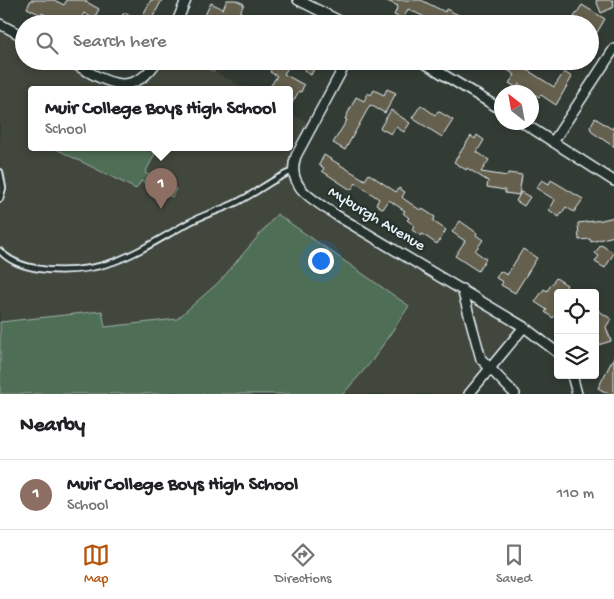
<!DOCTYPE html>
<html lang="en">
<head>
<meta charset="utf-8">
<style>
  :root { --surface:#fff; --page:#f2f2f2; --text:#202124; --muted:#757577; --line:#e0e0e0; --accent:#b45309 }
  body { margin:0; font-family:"Gochi Hand",sans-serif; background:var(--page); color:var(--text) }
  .controls { position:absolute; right:15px; bottom:15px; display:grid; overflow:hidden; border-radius:5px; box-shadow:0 2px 8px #0003 }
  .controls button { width:45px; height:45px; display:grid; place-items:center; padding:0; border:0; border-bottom:1px solid var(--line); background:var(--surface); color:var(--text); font:25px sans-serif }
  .compass { position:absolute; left:494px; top:85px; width:45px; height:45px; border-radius:50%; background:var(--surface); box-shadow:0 2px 8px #0003; rotate:329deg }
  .you { position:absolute; left:320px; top:260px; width:18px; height:18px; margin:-12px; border:4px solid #fff; border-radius:50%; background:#1a73e8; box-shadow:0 0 0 8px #1a73e833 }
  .badge { display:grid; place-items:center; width:32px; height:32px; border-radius:50%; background:var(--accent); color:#fff; font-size:16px; font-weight:700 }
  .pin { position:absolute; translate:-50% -41px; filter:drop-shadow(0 1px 2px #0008) }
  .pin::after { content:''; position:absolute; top:26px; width:18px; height:15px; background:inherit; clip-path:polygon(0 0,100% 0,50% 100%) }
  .popup { position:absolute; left:28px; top:86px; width:265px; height:65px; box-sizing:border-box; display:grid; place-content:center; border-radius:5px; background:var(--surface); filter:drop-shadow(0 1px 4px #0005); font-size:16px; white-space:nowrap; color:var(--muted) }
  .popup b { font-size:19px; color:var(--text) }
  .popup::after { content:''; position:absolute; left:50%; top:100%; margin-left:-10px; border:10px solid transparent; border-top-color:var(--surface) }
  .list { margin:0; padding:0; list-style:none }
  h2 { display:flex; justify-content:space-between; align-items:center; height:65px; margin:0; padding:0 20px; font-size:21px }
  h2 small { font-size:16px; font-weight:400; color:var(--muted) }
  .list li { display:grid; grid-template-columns:32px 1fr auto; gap:15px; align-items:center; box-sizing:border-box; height:70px; padding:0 20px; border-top:1px solid var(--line) }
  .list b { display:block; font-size:19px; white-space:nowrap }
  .list p { margin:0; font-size:16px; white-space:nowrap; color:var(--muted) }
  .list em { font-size:16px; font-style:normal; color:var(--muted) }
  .icon { flex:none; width:28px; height:28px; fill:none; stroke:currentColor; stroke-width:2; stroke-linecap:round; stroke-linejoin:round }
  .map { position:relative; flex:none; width:614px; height:394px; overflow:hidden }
  .search { position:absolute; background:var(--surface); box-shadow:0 2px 8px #0003; left:15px; right:15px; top:15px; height:55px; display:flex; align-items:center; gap:12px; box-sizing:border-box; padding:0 18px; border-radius:28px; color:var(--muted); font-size:19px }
  .sheet { height:135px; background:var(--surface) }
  nav { display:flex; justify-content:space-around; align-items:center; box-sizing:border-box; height:70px; border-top:1px solid var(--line); background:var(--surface); font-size:14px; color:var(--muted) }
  nav a { display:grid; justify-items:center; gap:2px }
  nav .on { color:var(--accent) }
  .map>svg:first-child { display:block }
  .built { fill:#42473c }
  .green { fill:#4f6e57; stroke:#9cb0a8 }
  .building { fill:#65604e; stroke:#e8f1f8 }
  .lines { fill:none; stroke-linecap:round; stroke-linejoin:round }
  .lane-casing { stroke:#e8f1f8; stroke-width:8 }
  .street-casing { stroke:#e8f1f8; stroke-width:12 }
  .lane { stroke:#26332d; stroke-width:4.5 }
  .street { stroke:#26332d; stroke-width:9 }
  .labels { text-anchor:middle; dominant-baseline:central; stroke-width:4.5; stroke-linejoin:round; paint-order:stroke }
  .street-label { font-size:16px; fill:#e8f1f8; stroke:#26332d }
</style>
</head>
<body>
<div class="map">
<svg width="614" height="394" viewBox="0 0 614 394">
  <rect width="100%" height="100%" fill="#333c34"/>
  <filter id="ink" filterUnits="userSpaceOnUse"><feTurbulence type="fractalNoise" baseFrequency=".02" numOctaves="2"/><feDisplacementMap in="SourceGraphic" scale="10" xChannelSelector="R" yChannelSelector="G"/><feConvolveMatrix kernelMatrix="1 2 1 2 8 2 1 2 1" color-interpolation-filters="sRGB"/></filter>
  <g filter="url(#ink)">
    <path class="built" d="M0,28L24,40V61H66L126,86L156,61H194L249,90H32V148H290V113L315,126L297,156L295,178L313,201L525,327L467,394H0Z"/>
    <path class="green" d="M54,148H158L145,173L176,189L172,197L141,181L136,189Z
      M277,214L409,306L372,361L343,394H0V322L102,311L105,327L177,319L220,281Z"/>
    <path class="building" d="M31,0H54L64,5L67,0H83L99,9L94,19L84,13L78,24H61L42,13L41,15L27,8Z
      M151,0H162L149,24H114L125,12L138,24Z
      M227,0H236L244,4L240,12L252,17L248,24H228L222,21L221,24H217L204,17L211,3L223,9Z
      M385,0H421L445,12L446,9L463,17L459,24H429L431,20L408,9L403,19L394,15L398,6Z
      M596,0H613L614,7L601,13Z
      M582,5L605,19L590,44V24H585L574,17Z
      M194,61H213L218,64L214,71Z
      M276,61H292L284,74L304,85L301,92L299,91L290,107V90H268L277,76L270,72Z
      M309,61H318L311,75L304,71Z
      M494,61H529L524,68L554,87L564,72L572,77L556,105L541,95L539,97L519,84L517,88L509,83L515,75Z
      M387,89L396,93L385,113L370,105L345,150L333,143L347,120L345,119L356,97L364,101L368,93L371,95L374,90L384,95Z
      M421,105L435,115L438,111L453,120L442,137L412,118Z
      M391,110L410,123L404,132L396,127L391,134L380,128Z
      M595,118L612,129L614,126V147L592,132L590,127Z
      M477,135L484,140L477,152L489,160L481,172L507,176L508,173L522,175L519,195L505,193V190L487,187L488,181L467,168L466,170L454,162L471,136L475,139Z
      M324,155L365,180L369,174L396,192L399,188L405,192L402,197L404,199L420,210L421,208L435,217L433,221L446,230L437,244L422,234L421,236L412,230L414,225L407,220L409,218L403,213L405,211L389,200L383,209L376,204L379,199L356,183L351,190L322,171L324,168L319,165Z
      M542,180L549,184L551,180L583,199L574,212L566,207L559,217L549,210L555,200L536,188Z
      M521,192L530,197L524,206L516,201Z
      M614,217V236L591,242L590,239L579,240L578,223L602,220Z
      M460,221L477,233L476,235L483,240L475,251L486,259L478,271L455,256L465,241L452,232Z
      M601,245L614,253L605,268L595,262L599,256L595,253Z
      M523,249L537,258L515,293L501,285L503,282L496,278L500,271L507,275Z
      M556,278L567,285L562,293H558V317L555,315L553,318L545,312L547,310L535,302L544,289L547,291Z
      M595,308L611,319L606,327L611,341L595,346Z
      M614,357V394H609L598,388Z"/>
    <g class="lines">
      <g class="lane-casing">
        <path id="lane" d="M0,172L3,188L0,199
          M0,251C12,264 30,268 48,270C111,274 139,250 190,222C207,213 226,209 243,199C260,190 274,178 293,171"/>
      </g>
      <g class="street-casing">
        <path id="street" d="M298,0L346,24
          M0,24L24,37
          M176,24L186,0
          M69,61C102,79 131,102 157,61
          M347,61L296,156C285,187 314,200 336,215L524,327L558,353
          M421,61L502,110
          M522,122L614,181
          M553,142L614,49
          M462,289L481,359L515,394
          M572,375L577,394
          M469,394L524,327"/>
      </g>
      <use href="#lane" class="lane"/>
      <use href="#street" class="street"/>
    </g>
  </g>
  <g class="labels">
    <g class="street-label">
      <text transform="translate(376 220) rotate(31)">Myburgh Avenue</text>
    </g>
  </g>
</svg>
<div class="controls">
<button><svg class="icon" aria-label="locate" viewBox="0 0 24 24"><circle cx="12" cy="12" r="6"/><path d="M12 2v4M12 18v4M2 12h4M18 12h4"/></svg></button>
<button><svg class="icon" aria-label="layers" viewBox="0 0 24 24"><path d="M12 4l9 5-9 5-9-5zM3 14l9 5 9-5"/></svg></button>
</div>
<svg class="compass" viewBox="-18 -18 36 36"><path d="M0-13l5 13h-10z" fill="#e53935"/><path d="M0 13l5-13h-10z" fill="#757577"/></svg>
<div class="you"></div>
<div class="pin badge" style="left:161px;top:209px;background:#8d6e63">1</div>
<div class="popup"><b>Muir College Boys High School</b>School</div>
<div class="search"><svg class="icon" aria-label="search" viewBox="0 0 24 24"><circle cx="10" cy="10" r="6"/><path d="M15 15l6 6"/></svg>Search here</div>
</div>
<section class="sheet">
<h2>Nearby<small></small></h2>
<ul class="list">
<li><span class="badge" style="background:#8d6e63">1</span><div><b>Muir College Boys High School</b><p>School</p></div><em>110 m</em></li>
</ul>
</section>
<nav>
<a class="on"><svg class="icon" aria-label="map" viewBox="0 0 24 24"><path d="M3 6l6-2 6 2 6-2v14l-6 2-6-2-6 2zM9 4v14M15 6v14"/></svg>Map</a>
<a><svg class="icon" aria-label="directions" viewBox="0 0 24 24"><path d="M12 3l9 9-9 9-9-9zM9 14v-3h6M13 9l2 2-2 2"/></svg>Directions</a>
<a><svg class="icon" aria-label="saved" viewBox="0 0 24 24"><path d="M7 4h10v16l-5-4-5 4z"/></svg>Saved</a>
</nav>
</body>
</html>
